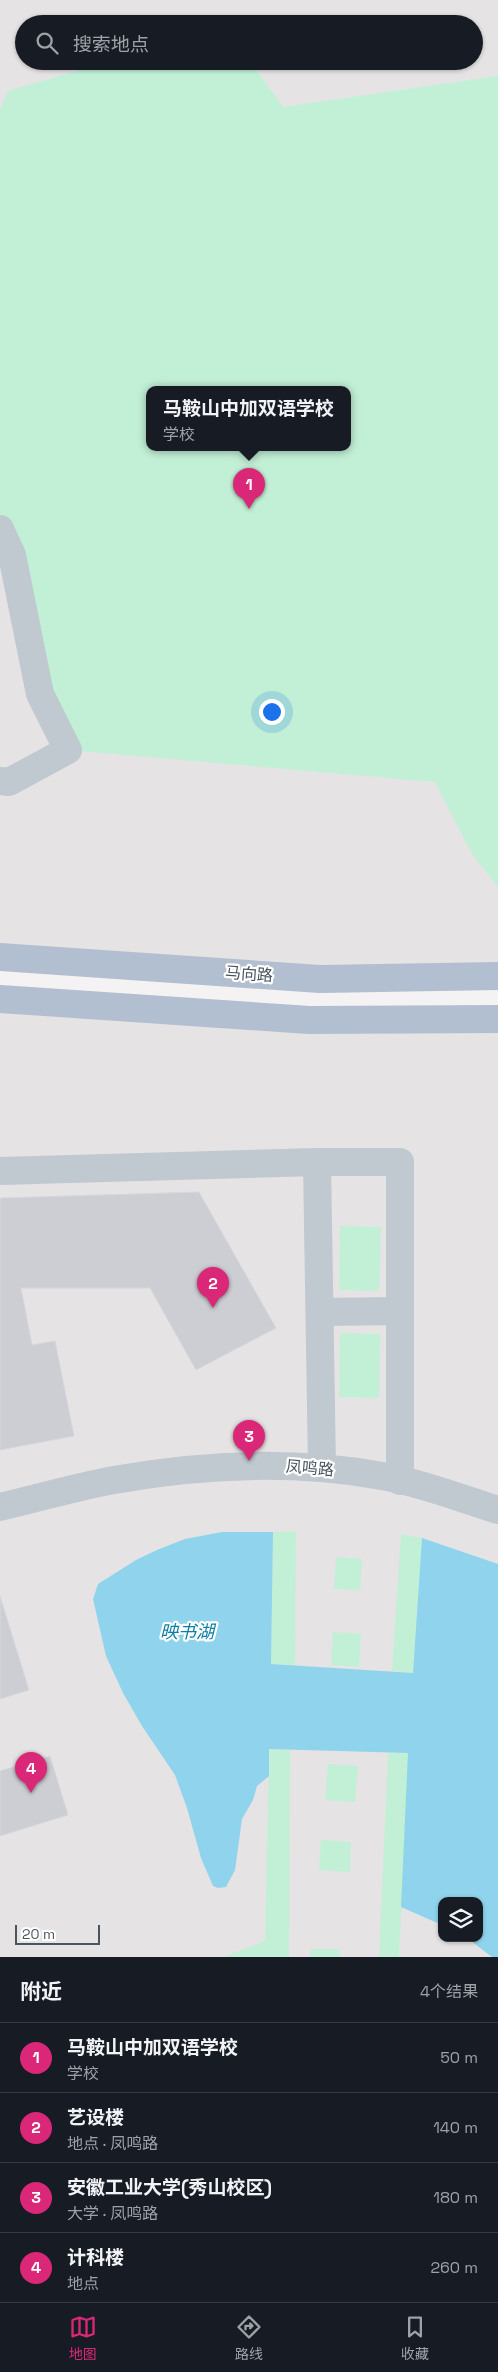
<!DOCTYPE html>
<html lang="zh">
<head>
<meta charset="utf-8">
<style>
  :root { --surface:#171b24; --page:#242831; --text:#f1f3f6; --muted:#9ea1a6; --line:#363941; --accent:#db2777 }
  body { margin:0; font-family:"Space Grotesk","Noto Sans SC",sans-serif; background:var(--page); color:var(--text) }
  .controls { position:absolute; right:15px; bottom:15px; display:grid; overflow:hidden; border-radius:10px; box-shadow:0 1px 4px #0004 }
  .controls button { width:45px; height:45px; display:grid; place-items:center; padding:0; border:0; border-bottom:1px solid var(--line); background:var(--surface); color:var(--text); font:25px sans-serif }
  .scale { position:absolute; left:15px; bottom:12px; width:85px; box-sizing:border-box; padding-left:5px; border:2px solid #49545f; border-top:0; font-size:14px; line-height:18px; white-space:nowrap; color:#49545f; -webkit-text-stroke:4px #fff; paint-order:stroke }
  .you { position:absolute; left:271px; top:711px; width:18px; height:18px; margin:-12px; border:4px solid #fff; border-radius:50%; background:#1a73e8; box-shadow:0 0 0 8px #1a73e833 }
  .badge { display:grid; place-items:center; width:32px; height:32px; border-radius:50%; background:var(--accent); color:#fff; font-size:16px; font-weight:700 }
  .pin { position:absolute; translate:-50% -41px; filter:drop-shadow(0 1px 2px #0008) }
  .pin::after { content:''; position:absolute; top:26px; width:18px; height:15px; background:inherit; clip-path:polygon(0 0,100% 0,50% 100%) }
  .popup { position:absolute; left:146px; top:386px; width:205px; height:65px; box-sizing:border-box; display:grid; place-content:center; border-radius:10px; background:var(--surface); filter:drop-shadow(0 1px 4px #0005); font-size:16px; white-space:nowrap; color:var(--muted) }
  .popup b { font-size:19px; color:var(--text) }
  .popup::after { content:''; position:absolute; left:50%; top:100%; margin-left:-10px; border:10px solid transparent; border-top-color:var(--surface) }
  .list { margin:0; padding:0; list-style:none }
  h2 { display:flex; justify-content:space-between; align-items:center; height:65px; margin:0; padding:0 20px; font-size:21px }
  h2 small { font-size:16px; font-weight:400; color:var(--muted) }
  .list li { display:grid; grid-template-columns:32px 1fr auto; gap:15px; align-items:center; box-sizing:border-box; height:70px; padding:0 20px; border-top:1px solid var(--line) }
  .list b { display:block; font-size:19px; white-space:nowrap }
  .list p { margin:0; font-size:16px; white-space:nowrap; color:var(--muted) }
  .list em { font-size:16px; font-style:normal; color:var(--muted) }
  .icon { flex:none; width:28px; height:28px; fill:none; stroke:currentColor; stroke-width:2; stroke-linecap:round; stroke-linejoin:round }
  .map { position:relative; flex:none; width:498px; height:1957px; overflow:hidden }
  .search { position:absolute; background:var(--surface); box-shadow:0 1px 4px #0004; left:15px; right:15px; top:15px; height:55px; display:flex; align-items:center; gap:12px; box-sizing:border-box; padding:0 18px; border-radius:28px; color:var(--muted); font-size:19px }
  .sheet { height:345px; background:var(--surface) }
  nav { display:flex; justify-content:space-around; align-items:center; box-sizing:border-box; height:70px; border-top:1px solid var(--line); background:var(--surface); font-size:14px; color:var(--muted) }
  nav a { display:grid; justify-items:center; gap:2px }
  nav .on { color:var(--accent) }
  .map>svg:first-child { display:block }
  .education { fill:#e5e3e4; fill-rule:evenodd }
  .green { fill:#c2f0d6; fill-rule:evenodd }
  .water { fill:#8fd4ec }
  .building { fill:#ccced4; stroke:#d6d8dd }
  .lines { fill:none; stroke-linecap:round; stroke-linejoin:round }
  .minor { stroke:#c0c8d0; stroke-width:28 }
  .major { stroke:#b2bfd0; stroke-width:28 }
  .labels { text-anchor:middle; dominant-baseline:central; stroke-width:4.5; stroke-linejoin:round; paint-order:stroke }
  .street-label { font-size:16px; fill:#49545f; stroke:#fff }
  .water-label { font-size:18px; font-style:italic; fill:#0d7ea6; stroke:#fff }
</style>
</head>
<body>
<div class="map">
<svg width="498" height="1957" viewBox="0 0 498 1957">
  <rect width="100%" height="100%" fill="#f4f2f2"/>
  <path class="education" d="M0,0H498V976L0,957ZM24,24H474V61H24ZM150,390H348V448H150Z
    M0,999L498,1019V1957H0ZM442,1901H479V1938H442Z"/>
  <path class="green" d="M111,61H250L283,107L498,76V887L472,854L435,782L68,750L0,529V110L8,91ZM150,390H348V448H150Z
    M340,1226L381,1227L379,1291L339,1290Z
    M340,1333L380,1334L379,1398L339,1397Z
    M273,1532H296L295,1665L271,1664Z
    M401,1534L422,1538L413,1673L392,1671Z
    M336,1557L362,1559L360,1590L334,1589Z
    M333,1632L361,1634L359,1667L331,1665Z
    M269,1749L290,1750L289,1957H223L265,1941Z
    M388,1753H409L399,1956L403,1957H379Z
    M328,1764L358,1766L355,1802L325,1800Z
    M321,1840L351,1842L350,1872L319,1870Z
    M311,1949H340V1957H310Z"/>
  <path class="water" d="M222,1532H273L271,1664L413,1673L422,1538L498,1564V1957H492L467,1938H479V1901H442V1925L401,1907L408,1753L269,1749V1776L257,1786L253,1800L242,1819L235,1870L226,1887L218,1888L213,1886L201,1858L187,1808L175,1775L142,1726L123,1693L106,1656L93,1599L98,1584L136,1560L157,1550L185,1539Z"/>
  <path class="building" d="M199,1192L276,1328L196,1370L150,1288H21L32,1345L55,1341L74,1436L0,1450V1198Z
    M0,1596L29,1690L0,1699Z
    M50,1756L68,1815L0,1836V1771Z"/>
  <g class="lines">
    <path class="minor" d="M0,529L12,555L40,694L68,750L9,782L0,781
      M317,1162L322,1468
      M0,1171L317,1162H400V1481
      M320,1312L400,1311
      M0,1507C38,1498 76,1487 114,1480C203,1464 293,1460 382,1476C421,1483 460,1498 498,1510"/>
    <path class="major" d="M0,957L320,979L498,976
      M0,999L309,1020L498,1019"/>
  </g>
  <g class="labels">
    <g class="street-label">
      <text transform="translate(249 974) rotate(4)">马向路</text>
      <text transform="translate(310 1468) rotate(5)">凤鸣路</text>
    </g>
    <g class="water-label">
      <text x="187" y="1631">映书湖</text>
    </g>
  </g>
</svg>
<div class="controls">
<button><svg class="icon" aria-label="layers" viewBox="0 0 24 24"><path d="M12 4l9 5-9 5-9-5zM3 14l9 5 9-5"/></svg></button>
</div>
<div class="scale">20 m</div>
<div class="you"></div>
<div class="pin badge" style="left:249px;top:509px">1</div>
<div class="popup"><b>马鞍山中加双语学校</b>学校</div>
<div class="pin badge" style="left:213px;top:1308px">2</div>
<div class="pin badge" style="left:249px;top:1461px">3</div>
<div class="pin badge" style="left:31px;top:1793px">4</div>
<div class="search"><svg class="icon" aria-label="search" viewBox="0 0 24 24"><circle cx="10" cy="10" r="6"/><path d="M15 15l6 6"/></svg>搜索地点</div>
</div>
<section class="sheet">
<h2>附近<small>4个结果</small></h2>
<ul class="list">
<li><span class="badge">1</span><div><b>马鞍山中加双语学校</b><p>学校</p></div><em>50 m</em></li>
<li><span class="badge">2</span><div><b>艺设楼</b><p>地点 · 凤鸣路</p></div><em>140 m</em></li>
<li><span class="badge">3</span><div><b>安徽工业大学(秀山校区)</b><p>大学 · 凤鸣路</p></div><em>180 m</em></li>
<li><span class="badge">4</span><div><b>计科楼</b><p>地点</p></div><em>260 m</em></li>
</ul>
</section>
<nav>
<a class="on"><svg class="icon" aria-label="map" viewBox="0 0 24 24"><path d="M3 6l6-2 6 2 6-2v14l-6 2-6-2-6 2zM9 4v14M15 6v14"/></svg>地图</a>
<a><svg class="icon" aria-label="directions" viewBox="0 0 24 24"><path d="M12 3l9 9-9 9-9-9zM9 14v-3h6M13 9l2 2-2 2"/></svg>路线</a>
<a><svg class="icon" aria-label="saved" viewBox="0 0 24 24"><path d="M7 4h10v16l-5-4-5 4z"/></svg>收藏</a>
</nav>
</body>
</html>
